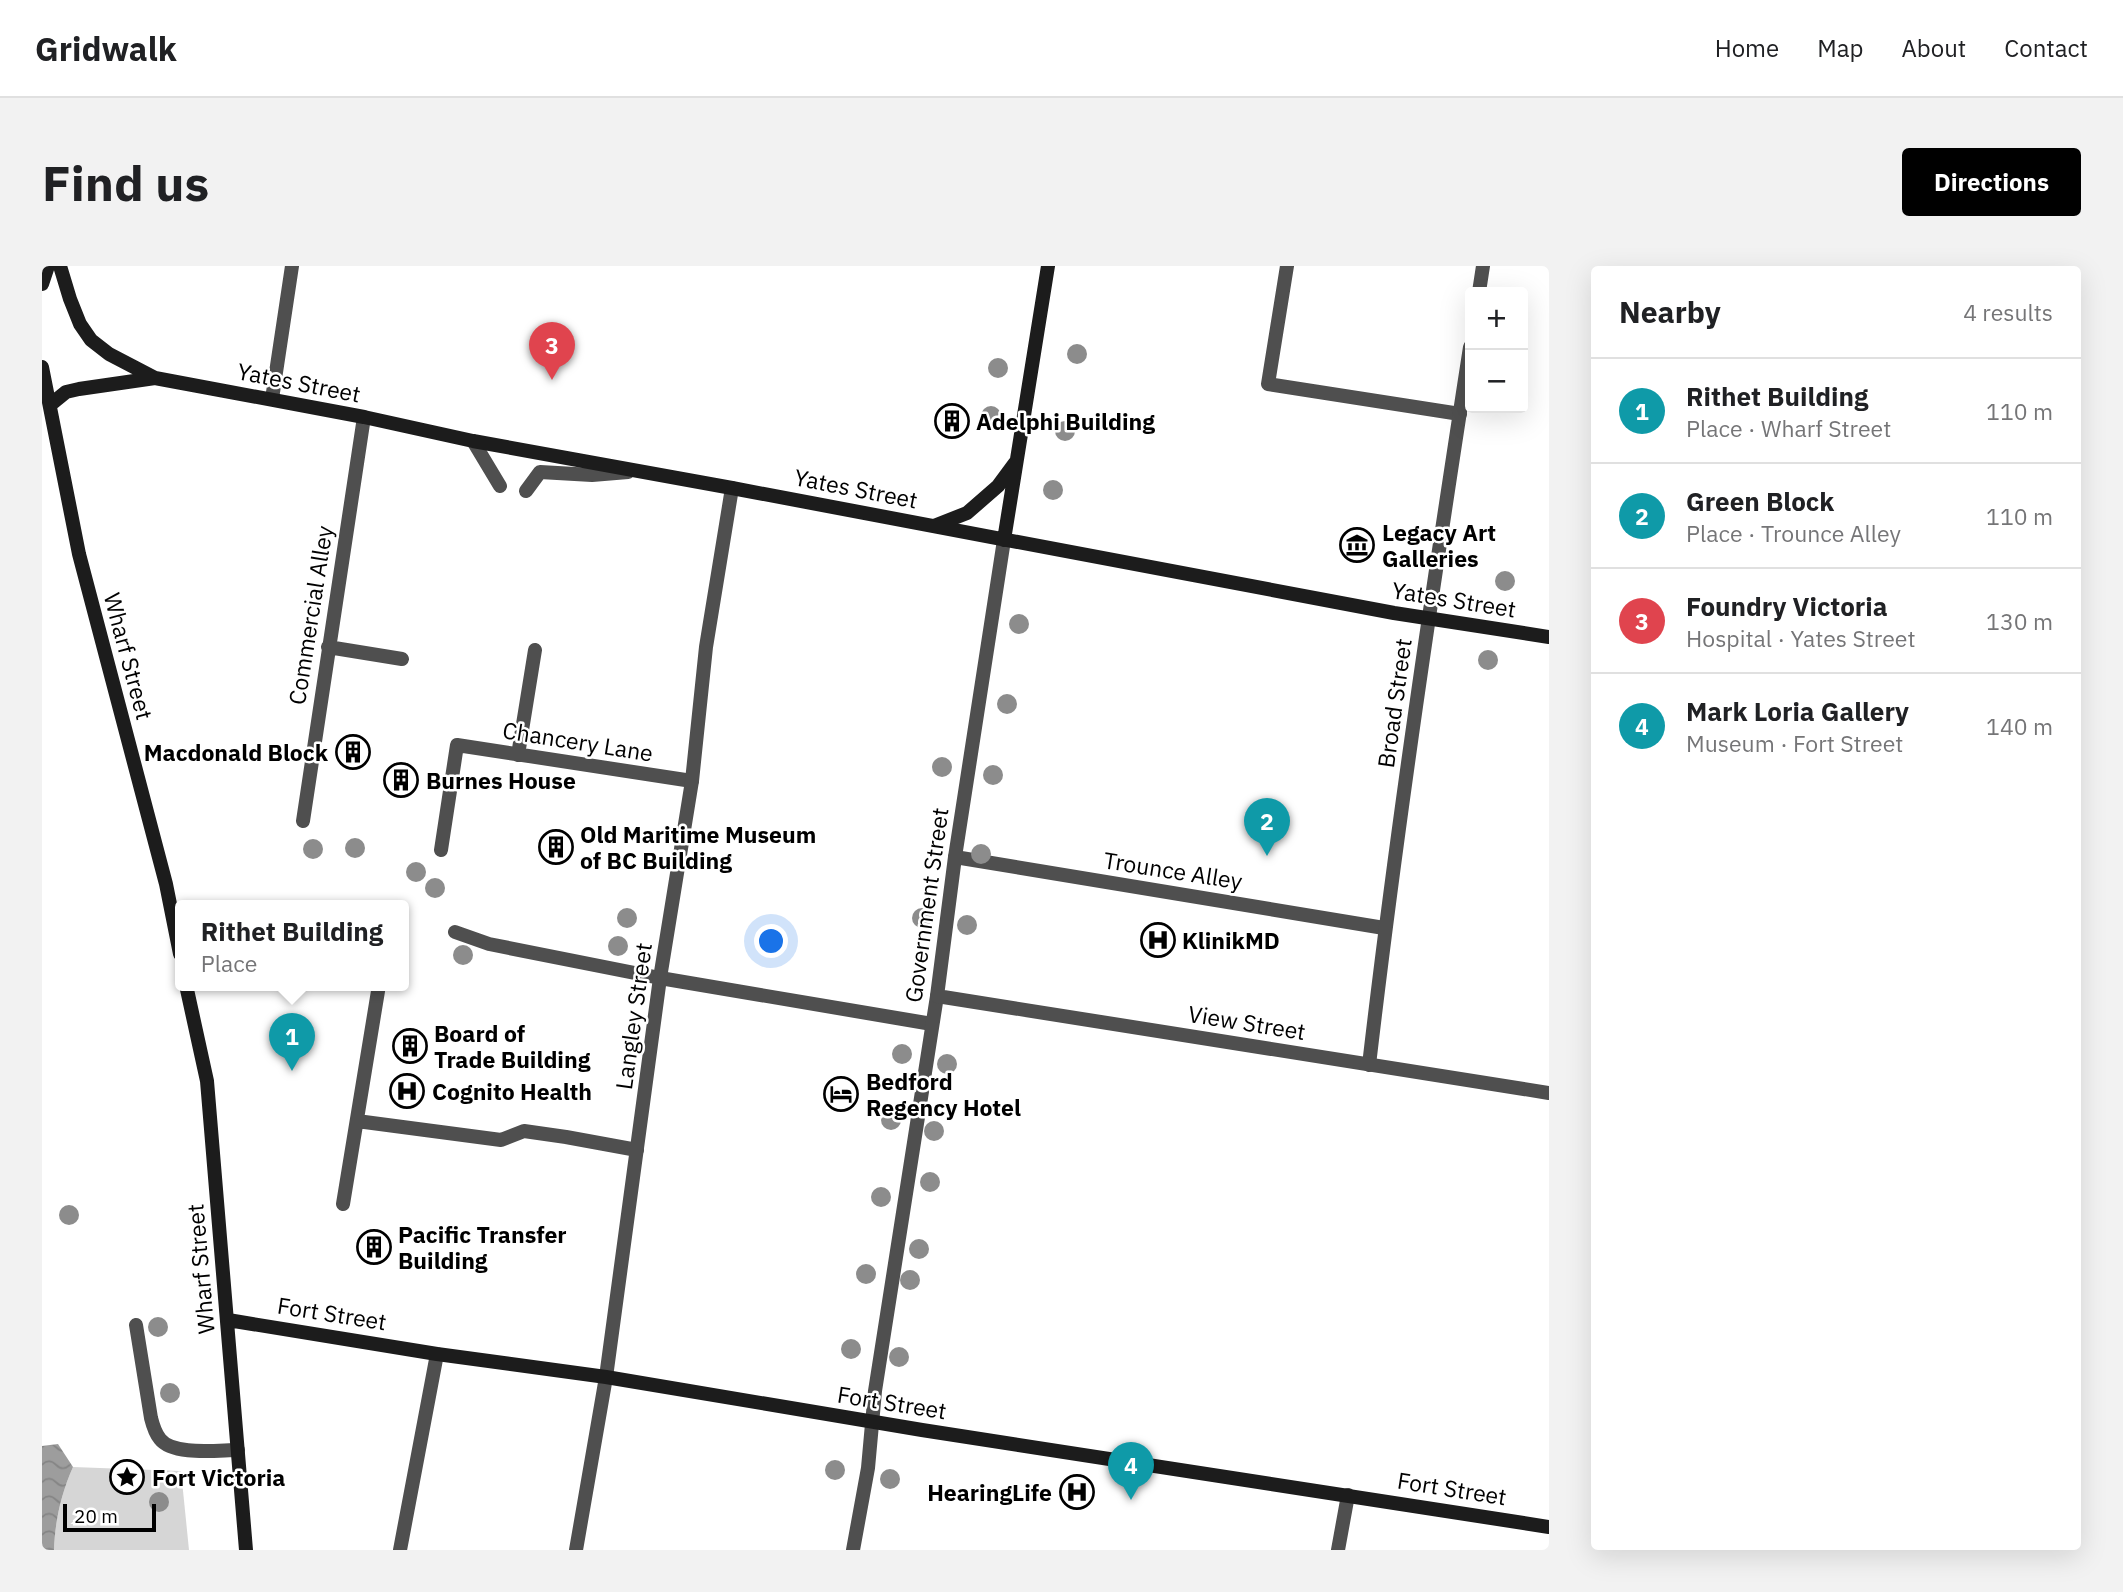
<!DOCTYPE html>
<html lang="en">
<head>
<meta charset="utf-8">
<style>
  :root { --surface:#fff; --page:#f2f2f2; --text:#202124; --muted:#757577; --line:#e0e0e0; --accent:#000 }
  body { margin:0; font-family:"IBM Plex Sans",sans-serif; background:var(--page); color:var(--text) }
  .controls { position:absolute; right:21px; top:21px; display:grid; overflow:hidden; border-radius:7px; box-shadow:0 7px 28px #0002 }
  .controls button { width:63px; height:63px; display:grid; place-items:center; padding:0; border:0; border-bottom:2px solid var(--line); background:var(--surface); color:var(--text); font:35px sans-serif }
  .scale { position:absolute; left:21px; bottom:18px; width:93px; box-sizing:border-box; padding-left:7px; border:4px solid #000; border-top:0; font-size:19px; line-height:24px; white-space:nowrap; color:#000; -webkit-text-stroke:5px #fff; paint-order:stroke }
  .you { position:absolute; left:730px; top:676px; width:24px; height:24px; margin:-18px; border:5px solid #fff; border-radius:50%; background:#1a73e8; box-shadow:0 0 0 10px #1a73e833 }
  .badge { display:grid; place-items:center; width:46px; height:46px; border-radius:50%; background:var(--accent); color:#fff; font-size:23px; font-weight:700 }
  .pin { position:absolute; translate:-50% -58px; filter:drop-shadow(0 2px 4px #0008) }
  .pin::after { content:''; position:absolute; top:37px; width:24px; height:21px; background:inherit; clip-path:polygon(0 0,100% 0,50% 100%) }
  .popup { position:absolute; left:133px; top:634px; width:234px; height:91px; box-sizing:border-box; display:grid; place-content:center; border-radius:7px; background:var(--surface); filter:drop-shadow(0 2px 5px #0005); font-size:23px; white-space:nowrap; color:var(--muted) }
  .popup b { font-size:26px; color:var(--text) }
  .popup::after { content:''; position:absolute; left:50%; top:100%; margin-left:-14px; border:14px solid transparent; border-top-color:var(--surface) }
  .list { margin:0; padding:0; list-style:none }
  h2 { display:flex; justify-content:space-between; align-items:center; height:91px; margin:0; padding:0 28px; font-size:30px }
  h2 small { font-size:23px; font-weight:400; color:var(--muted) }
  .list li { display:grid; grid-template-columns:46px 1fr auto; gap:21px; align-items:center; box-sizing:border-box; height:105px; padding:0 28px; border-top:2px solid var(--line) }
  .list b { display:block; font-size:26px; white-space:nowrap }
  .list p { margin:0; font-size:23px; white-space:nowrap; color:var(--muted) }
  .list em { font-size:23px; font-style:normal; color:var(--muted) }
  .map { position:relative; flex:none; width:1507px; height:1284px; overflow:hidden; border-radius:7px }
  header { display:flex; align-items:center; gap:42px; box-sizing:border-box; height:98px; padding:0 35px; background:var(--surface); border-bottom:2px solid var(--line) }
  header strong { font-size:33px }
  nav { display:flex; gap:38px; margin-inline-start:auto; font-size:24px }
  .intro { display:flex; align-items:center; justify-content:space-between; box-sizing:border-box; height:168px; padding:0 42px }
  h1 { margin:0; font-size:49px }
  .button { padding:18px 32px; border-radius:7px; background:var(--accent); color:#fff; font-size:24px; font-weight:700 }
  main { display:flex; gap:42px; padding:0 42px }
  aside { flex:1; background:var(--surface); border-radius:7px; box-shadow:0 7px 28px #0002 }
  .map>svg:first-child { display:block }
  .green { fill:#d6d6d6 }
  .water { fill:url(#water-waves) }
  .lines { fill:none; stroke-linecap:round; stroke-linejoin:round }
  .service { stroke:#4f4f4f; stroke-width:14 }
  .pedestrian { stroke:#4f4f4f; stroke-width:14 }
  .minor { stroke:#4f4f4f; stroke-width:14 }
  .tertiary { stroke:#4f4f4f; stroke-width:14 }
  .secondary { stroke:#1c1c1c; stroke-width:14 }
  .tree { fill:#8c8c8c }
  .labels { text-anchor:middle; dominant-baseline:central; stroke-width:5; stroke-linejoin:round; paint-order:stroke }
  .street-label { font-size:23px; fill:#000; stroke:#fff }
  .poi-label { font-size:23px; font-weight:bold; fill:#000; stroke:#fff; text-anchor:start }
</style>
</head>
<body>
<header>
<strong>Gridwalk</strong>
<nav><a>Home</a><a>Map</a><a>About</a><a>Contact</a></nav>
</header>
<div class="intro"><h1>Find us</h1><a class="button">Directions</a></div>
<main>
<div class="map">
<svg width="1507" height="1284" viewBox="0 0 1507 1284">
  <defs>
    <pattern id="water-waves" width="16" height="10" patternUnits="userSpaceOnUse" patternTransform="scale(1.75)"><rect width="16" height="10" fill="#9d9d9d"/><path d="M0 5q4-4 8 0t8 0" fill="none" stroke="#858585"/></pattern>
  </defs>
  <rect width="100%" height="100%" fill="#fff"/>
  <path class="green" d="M31,1201L139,1205L147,1284H12C13,1255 19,1228 31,1201Z"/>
  <path class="water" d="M16,1178L31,1201C19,1228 13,1255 12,1284H0V1180Z"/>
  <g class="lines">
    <path class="service" d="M1245,0L1226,118L1418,148
      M230,133L250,0
      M431,175L458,220
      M484,225L498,206L550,209L586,206
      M286,381L360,393
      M261,555L322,151
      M315,855L459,874L482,865L524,871L595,884
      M301,938L337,719
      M94,1059L109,1152C111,1160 113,1167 118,1173C131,1190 176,1184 196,1184
      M358,1284L395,1088"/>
    <path class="pedestrian" d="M476,489L493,384
      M399,584L415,479L650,515
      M913,591L1342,662
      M413,666L447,678L618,712L890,758
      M1296,1284L1306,1229"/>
    <path class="minor" d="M1437,26L1441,0
      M1327,799C1355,559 1391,320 1428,81
      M534,1284L564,1111L618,712L650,515L664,381L690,222
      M811,1284L826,1202L833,1125L895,730"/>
    <path class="tertiary" d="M962,274L913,591L895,730L1507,827"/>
    <path class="secondary" d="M18,0L28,33L38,58L49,74L67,88L113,112L322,151L431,175L690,222L1352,347L1507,371
      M0,18L6,0
      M0,101L37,288L124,618L138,688
      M8,139L24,126L37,123L113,112
      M892,260L925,247L956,220L973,197
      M962,274L1006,0
      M144,719L165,815L204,1284
      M186,1054L395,1088L564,1111L880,1164L1507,1261"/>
  </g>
  <g class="tree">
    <circle cx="1035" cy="88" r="10"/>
    <circle cx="956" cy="102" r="10"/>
    <circle cx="949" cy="150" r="10"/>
    <circle cx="1023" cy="165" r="10"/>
    <circle cx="1011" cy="224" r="10"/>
    <circle cx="1463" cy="315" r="10"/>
    <circle cx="977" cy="358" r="10"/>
    <circle cx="1446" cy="394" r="10"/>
    <circle cx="965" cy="438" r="10"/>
    <circle cx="900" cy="501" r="10"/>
    <circle cx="951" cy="509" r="10"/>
    <circle cx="313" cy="582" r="10"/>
    <circle cx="271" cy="583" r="10"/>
    <circle cx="939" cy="588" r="10"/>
    <circle cx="374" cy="606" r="10"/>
    <circle cx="393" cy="622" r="10"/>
    <circle cx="585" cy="652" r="10"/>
    <circle cx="880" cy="652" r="10"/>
    <circle cx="925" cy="659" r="10"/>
    <circle cx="576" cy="680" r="10"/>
    <circle cx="421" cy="689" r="10"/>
    <circle cx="860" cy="788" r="10"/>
    <circle cx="905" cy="798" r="10"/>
    <circle cx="849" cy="854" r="10"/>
    <circle cx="892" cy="865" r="10"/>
    <circle cx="888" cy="916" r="10"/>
    <circle cx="839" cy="931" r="10"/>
    <circle cx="27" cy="949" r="10"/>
    <circle cx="877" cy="983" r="10"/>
    <circle cx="824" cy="1008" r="10"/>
    <circle cx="868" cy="1014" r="10"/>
    <circle cx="116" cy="1061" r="10"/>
    <circle cx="809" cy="1083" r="10"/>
    <circle cx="857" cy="1091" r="10"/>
    <circle cx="128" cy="1127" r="10"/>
    <circle cx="793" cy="1204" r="10"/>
    <circle cx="848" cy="1213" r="10"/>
    <circle cx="117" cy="1236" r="10"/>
  </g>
  <defs>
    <g id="building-ring" transform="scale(1.75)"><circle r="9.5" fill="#fff" stroke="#000" stroke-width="1.5"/><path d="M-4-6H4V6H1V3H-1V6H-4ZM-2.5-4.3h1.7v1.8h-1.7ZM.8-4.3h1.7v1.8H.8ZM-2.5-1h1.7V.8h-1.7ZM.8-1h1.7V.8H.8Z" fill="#000"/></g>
    <g id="museum-ring" transform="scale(1.75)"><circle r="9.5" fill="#fff" stroke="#000" stroke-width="1.5"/><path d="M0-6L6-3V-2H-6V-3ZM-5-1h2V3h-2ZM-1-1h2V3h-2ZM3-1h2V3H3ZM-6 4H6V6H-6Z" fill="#000"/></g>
    <g id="hospital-ring" transform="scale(1.75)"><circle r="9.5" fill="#fff" stroke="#000" stroke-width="1.5"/><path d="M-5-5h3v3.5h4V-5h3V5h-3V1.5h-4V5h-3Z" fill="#000"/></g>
    <g id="hotel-ring" transform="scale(1.75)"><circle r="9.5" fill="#fff" stroke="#000" stroke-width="1.5"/><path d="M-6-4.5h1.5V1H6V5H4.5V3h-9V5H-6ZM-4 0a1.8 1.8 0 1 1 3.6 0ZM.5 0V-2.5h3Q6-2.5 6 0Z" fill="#000"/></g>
    <g id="sight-ring" transform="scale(1.75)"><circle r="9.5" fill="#fff" stroke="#000" stroke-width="1.5"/><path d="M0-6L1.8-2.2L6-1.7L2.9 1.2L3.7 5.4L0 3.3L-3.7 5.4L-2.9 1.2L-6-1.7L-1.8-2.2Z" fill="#000"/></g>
  </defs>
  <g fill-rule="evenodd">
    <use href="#building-ring" x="910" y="155"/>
    <use href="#museum-ring" x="1315" y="279"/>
    <use href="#building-ring" x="311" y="486"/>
    <use href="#building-ring" x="359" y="514"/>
    <use href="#building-ring" x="514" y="581"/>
    <use href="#hospital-ring" x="1116" y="674"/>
    <use href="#building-ring" x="368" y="780"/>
    <use href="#hospital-ring" x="365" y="825"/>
    <use href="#hotel-ring" x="799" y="828"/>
    <use href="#building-ring" x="332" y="981"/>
    <use href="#sight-ring" x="85" y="1211"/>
    <use href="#hospital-ring" x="1035" y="1226"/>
  </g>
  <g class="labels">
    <g class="street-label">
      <text transform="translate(257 116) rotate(11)">Yates Street</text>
      <text transform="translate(814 222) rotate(11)">Yates Street</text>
      <text transform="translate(1412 333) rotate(9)">Yates Street</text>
      <text transform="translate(268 349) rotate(-81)">Commercial Alley</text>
      <text transform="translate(87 390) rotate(75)">Wharf Street</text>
      <text transform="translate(1352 437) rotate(-82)">Broad Street</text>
      <text transform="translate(536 475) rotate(9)">Chancery Lane</text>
      <text transform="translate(1131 604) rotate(9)">Trounce Alley</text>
      <text transform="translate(884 639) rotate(-82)">Government Street</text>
      <text transform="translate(591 750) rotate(-82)">Langley Street</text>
      <text transform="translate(1205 756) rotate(9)">View Street</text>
      <text transform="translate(158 1003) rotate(-95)">Wharf Street</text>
      <text transform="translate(290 1047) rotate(9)">Fort Street</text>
      <text transform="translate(850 1136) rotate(9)">Fort Street</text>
      <text transform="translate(1410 1222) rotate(9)">Fort Street</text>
    </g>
    <g class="poi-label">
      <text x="934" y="155">Adelphi Building</text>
      <text x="1340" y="266">Legacy Art<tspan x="1340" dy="26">Galleries</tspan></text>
      <text x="286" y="486" text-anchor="end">Macdonald Block</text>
      <text x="384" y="514">Burnes House</text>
      <text x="538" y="568">Old Maritime Museum<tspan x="538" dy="26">of BC Building</tspan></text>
      <text x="1140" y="674">KlinikMD</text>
      <text x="392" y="767">Board of<tspan x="392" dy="26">Trade Building</tspan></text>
      <text x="824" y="815">Bedford<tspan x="824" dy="26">Regency Hotel</tspan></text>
      <text x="390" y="825">Cognito Health</text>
      <text x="356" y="968">Pacific Transfer<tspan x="356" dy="26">Building</tspan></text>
      <text x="110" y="1211">Fort Victoria</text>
      <text x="1010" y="1226" text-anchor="end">HearingLife</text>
    </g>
  </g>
</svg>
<div class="controls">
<button>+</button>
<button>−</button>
</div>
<div class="scale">20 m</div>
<div class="you"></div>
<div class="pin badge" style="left:250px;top:805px;background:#0f9aa8">1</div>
<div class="popup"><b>Rithet Building</b>Place</div>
<div class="pin badge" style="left:1225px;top:590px;background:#0f9aa8">2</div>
<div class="pin badge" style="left:510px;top:114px;background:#e0444e">3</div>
<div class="pin badge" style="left:1089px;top:1234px;background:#0f9aa8">4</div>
</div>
<aside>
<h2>Nearby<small>4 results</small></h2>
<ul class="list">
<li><span class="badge" style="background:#0f9aa8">1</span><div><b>Rithet Building</b><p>Place · Wharf Street</p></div><em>110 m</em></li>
<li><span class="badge" style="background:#0f9aa8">2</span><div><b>Green Block</b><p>Place · Trounce Alley</p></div><em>110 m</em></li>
<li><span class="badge" style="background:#e0444e">3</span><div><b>Foundry Victoria</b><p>Hospital · Yates Street</p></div><em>130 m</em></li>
<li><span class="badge" style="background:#0f9aa8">4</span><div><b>Mark Loria Gallery</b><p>Museum · Fort Street</p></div><em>140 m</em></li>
</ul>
</aside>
</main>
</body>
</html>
